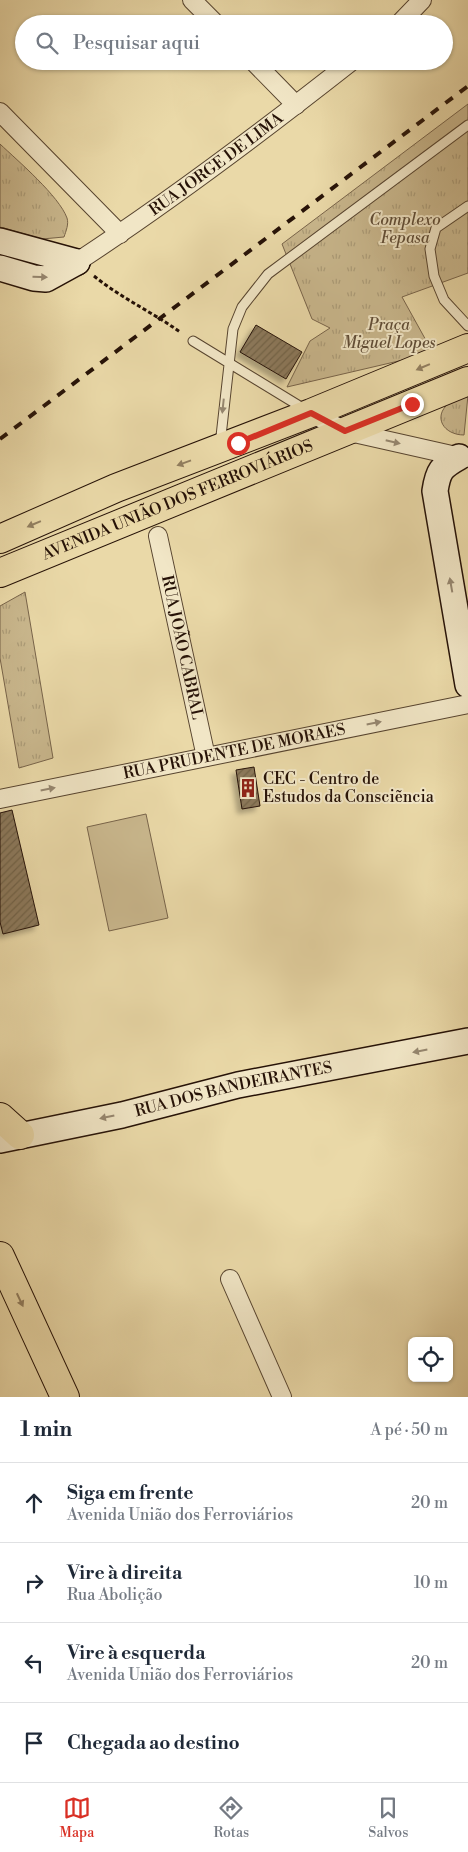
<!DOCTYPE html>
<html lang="pt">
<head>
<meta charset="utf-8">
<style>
  :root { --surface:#fff; --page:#f2f2f3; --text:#1f2937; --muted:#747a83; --line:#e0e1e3; --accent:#d93025 }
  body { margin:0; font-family:"Libre Bodoni",serif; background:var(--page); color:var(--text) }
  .controls { position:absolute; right:15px; bottom:15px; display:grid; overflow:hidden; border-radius:8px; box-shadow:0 1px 4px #0004 }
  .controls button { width:45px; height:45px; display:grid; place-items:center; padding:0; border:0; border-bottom:1px solid var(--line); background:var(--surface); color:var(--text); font:25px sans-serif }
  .stop { position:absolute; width:15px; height:15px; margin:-11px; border:4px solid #d93025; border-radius:50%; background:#fff }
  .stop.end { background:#d93025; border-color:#fff; box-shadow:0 1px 5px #0008 }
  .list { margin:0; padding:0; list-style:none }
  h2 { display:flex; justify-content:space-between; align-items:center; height:65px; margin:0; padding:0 20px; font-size:21px }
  h2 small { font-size:16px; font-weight:400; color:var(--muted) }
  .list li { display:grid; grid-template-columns:32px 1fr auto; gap:15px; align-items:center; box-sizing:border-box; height:80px; padding:0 20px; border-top:1px solid var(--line) }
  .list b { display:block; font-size:19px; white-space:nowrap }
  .list p { margin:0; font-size:16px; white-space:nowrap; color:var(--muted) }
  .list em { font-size:16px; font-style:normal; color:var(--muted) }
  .icon { flex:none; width:28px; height:28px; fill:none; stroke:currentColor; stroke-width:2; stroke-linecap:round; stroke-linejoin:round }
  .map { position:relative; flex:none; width:468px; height:1397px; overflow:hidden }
  .search { position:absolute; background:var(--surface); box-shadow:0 1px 4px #0004; left:15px; right:15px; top:15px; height:55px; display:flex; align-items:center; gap:12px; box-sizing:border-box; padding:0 18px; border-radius:28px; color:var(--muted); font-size:19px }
  .sheet { height:385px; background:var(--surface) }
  nav { display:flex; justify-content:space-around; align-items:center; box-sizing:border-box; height:70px; border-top:1px solid var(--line); background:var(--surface); font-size:14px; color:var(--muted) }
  nav a { display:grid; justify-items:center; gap:2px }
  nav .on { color:var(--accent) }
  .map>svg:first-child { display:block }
  .grass { fill:#c9b78d; stroke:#78644a }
  .park { fill:url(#park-tufts); stroke:#78644a }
  .building { fill:url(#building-hatch); stroke:#261207; filter:url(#shadow) }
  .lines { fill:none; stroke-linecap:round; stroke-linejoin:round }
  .lane-casing { stroke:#57442f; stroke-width:11 }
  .street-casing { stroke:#57442f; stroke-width:20 }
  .secondary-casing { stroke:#261207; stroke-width:28 }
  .primary-casing { stroke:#261207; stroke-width:30 }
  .path { stroke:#261207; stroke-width:3; stroke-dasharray:4 2.5; stroke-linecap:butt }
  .lane { stroke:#f1e6c6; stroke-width:9 }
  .street { stroke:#f1e6c6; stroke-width:18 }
  .secondary { stroke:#f1e6c6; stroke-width:25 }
  .primary { stroke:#ead9a8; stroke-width:28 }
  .rail { stroke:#261207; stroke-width:4; stroke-dasharray:9 9; stroke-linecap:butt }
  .oneway { fill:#968770 }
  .oneway2 { fill:#927f60 }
  .route { stroke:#d93025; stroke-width:6 }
  .labels { text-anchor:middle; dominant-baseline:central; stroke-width:4; stroke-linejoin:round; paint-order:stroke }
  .street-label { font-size:16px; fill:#261207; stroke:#f1e6c6 }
  .park-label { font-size:16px; font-style:italic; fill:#5f4c36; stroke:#f1e6c6 }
  .poi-label { font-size:16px; fill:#261207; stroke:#f1e6c6; text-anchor:start }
</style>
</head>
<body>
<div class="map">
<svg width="468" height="1397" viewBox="0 0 468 1397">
  <defs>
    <pattern id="park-tufts" width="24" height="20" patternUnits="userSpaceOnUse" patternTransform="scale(1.25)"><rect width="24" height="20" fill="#c9b78d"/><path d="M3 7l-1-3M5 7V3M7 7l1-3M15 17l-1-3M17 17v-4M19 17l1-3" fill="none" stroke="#ac9c78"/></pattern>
    <pattern id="building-hatch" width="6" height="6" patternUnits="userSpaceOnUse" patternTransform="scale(1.25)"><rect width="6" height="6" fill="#8c795b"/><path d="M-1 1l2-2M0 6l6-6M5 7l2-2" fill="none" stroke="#726249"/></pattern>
    <filter id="shadow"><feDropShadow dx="-4.5" dy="4.5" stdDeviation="2.5" flood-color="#0004"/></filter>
  </defs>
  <rect width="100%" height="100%" fill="#ead9a8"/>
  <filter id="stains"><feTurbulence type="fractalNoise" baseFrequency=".004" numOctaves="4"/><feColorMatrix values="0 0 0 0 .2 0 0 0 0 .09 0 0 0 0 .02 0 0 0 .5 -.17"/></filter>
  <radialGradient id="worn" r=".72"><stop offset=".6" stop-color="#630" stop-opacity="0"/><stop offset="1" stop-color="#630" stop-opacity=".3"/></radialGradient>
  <path class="grass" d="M146,814L168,918L109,931L87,827Z"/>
  <path class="park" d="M468,104V273L402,297L433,353L287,387L310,341L330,328L312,319L282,244Z
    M0,144C18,161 59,196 67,218C69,224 66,231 64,237L42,239L0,227Z
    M468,395L464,435C444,435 432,417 449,403C454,399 462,397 468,395Z
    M25,592L53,758L19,768L0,658V606Z"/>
  <path class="building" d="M256,325L302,352L286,379L240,352Z
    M254,767L260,806L242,809L236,770Z
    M12,810L39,925L3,934L0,922V813Z"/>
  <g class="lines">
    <g class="lane-casing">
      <path id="lane" d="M468,206L436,228L430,249L434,276L444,300L468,326
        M193,341L306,410
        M220,445L233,329L242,307L268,274L468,125"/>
    </g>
    <g class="street-casing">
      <g id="street">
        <path d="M192,0L216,24"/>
        <path d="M399,24L422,0"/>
        <path d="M253,61L296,105"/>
        <path d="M0,112L120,234"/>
        <path id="s1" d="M77,262C172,200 263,131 352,61"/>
        <path d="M311,413L345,431L465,458"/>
        <path id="s2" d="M158,536L206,757"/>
        <path id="s3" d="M0,799L468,704"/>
        <path d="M230,1279L282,1397"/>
      </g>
    </g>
    <g class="secondary-casing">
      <g id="secondary">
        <path d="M0,241L77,262"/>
        <path d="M0,268L34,278L46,279L77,262"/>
        <path d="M459,457C441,467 438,471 435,491L468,685"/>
        <path id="s4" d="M0,1140L122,1115L238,1085L468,1041"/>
      </g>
    </g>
    <g class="primary-casing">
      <g id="primary">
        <path d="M0,539L116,488L311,413L468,348"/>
        <path id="s5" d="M0,573L468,381"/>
        <path d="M0,1117L20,1135"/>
        <path d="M0,1256L65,1397"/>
      </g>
    </g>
    <path class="path" d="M94,276C121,298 152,312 180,332"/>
    <use href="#lane" class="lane"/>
    <use href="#street" class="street"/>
    <use href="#secondary" class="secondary"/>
    <use href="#primary" class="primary"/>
    <path class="rail" d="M0,439L468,86"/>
  </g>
  <defs><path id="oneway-solid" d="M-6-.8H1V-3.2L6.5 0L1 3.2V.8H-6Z" transform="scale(1.25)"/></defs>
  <g class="oneway">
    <use href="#oneway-solid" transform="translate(40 277) rotate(2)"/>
    <use href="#oneway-solid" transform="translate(223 406) rotate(96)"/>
    <use href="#oneway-solid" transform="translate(393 442) rotate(13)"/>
    <use href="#oneway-solid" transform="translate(451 585) rotate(-100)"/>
    <use href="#oneway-solid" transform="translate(374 723) rotate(-11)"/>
    <use href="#oneway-solid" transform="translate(48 789) rotate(-11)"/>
    <use href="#oneway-solid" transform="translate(420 1051) rotate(169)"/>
    <use href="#oneway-solid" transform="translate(107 1117) rotate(168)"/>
  </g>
  <g class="oneway2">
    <use href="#oneway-solid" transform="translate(423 367) rotate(157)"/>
    <use href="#oneway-solid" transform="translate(184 463) rotate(160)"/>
    <use href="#oneway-solid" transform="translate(34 524) rotate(157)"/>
    <use href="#oneway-solid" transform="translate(20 1300) rotate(65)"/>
  </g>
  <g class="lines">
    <path class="route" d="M238,443L311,413L345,431L412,404"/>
  </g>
  <defs>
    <g id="building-bare" transform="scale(1.5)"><path d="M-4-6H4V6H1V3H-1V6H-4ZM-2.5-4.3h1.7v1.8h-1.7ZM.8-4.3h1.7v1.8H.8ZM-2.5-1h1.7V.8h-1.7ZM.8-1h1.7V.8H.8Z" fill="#8f2418" stroke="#f1e6c6" stroke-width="2.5" paint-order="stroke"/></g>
  </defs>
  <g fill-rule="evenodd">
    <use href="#building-bare" x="248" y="788"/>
  </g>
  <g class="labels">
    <g class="street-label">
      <text stroke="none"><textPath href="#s1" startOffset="170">RUA JORGE DE LIMA</textPath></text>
      <text stroke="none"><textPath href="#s5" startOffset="192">AVENIDA UNIÃO DOS FERROVIÁRIOS</textPath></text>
      <text stroke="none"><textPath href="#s2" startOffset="114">RUA JOÃO CABRAL</textPath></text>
      <text stroke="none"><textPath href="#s3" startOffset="239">RUA PRUDENTE DE MORAES</textPath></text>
      <text stroke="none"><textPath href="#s4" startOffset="239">RUA DOS BANDEIRANTES</textPath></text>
    </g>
    <g class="park-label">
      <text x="405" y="220">Complexo<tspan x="405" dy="18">Fepasa</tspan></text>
      <text x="389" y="325">Praça<tspan x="389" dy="18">Miguel Lopes</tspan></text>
    </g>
    <g class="poi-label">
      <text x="263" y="779">CEC - Centro de<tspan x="263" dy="18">Estudos da Consciẽncia</tspan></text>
    </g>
  </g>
  <rect width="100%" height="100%" filter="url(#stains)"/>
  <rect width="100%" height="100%" fill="url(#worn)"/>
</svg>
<div class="controls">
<button><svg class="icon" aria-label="locate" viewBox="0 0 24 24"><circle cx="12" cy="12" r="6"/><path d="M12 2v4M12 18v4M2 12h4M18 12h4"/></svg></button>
</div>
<div class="stop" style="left:238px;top:443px"></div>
<div class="stop end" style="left:412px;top:404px"></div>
<div class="search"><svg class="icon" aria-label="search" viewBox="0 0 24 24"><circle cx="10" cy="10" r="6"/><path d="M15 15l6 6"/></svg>Pesquisar aqui</div>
</div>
<section class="sheet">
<h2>1 min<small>A pé · 50 m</small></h2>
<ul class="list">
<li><svg class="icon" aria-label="ahead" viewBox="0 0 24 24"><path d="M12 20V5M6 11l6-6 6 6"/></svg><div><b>Siga em frente</b><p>Avenida União dos Ferroviários</p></div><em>20 m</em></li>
<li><svg class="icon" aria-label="right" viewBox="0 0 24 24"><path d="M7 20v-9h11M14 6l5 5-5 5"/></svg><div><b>Vire à direita</b><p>Rua Abolição</p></div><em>10 m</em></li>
<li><svg class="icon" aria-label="left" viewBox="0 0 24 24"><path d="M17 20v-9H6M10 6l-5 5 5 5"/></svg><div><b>Vire à esquerda</b><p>Avenida União dos Ferroviários</p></div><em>20 m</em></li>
<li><svg class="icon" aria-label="arrive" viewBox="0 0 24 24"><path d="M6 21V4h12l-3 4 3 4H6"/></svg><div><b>Chegada ao destino</b></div></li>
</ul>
</section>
<nav>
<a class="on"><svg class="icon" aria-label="map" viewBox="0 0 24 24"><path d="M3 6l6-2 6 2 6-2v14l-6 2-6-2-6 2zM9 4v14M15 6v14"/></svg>Mapa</a>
<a><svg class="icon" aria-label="directions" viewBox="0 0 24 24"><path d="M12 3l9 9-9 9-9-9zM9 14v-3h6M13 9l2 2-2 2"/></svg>Rotas</a>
<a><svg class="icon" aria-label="saved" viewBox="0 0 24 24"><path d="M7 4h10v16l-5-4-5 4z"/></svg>Salvos</a>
</nav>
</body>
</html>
